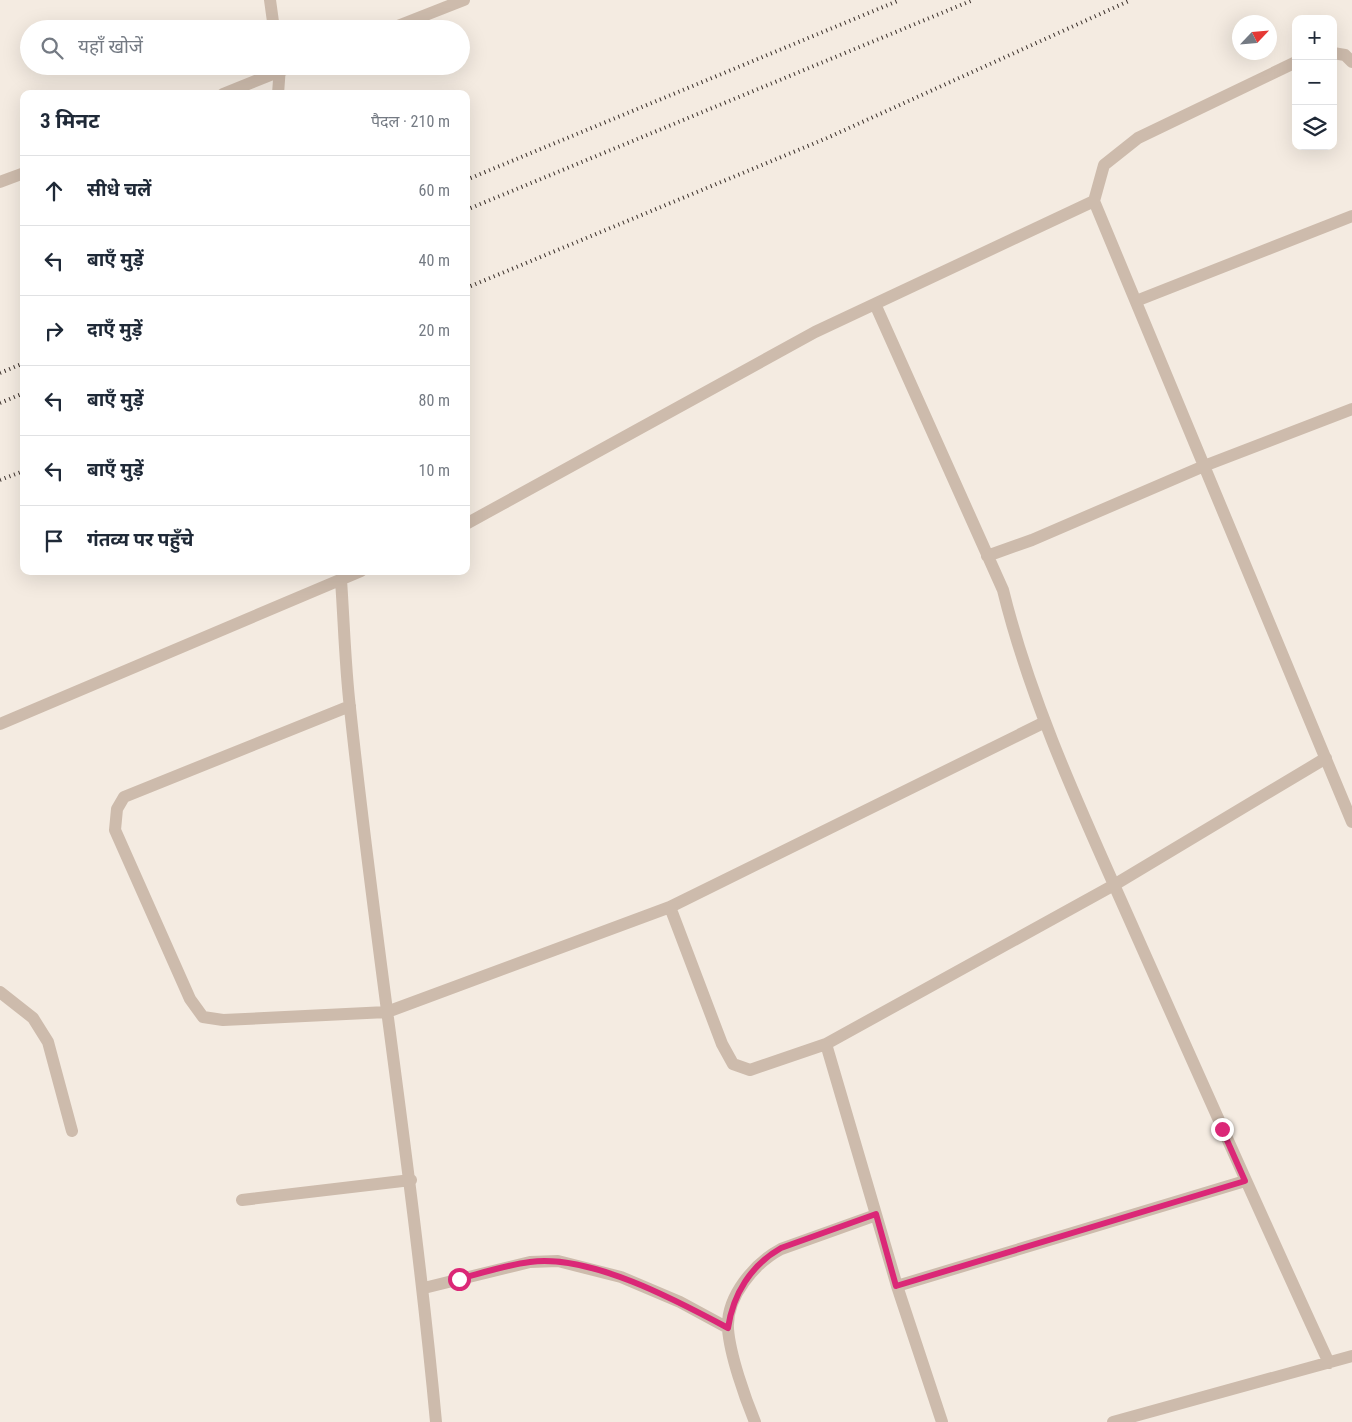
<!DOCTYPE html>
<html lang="hi">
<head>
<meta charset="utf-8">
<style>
  :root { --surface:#fff; --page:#f2f2f3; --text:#1f2937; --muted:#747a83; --line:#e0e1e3 }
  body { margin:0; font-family:"Roboto Condensed","Noto Sans Devanagari",sans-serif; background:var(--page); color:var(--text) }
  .controls { position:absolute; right:15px; top:15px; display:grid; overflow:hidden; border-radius:10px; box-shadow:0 5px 20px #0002 }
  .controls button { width:45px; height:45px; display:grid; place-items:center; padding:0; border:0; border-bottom:1px solid var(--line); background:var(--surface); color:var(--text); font:25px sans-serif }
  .compass { position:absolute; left:1232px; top:15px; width:45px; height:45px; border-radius:50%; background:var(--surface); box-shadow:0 5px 20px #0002; rotate:64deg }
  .stop { position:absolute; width:15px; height:15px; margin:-11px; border:4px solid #db2777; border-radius:50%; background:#fff }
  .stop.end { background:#db2777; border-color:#fff; box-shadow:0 1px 5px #0008 }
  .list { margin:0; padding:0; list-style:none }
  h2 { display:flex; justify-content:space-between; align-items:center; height:65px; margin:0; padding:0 20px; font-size:21px }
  h2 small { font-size:16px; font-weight:400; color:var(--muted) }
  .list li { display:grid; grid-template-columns:32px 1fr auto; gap:15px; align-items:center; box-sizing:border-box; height:70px; padding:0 20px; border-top:1px solid var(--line) }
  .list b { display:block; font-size:19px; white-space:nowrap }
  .list em { font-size:16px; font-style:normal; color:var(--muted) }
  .icon { flex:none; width:28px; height:28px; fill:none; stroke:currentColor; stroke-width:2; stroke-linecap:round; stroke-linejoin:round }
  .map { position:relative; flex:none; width:1352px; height:1422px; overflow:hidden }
  .search { position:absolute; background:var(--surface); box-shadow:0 5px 20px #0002; left:20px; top:20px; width:450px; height:55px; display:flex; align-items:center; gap:12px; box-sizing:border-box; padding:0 18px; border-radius:28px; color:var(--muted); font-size:19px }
  .panel { position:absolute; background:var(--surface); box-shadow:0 5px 20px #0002; left:20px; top:90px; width:450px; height:485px; border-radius:10px }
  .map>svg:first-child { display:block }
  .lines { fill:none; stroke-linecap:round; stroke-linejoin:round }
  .minor { stroke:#cdbbac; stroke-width:12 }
  .rail { stroke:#3b302b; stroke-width:4; stroke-dasharray:1 4; stroke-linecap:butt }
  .route { stroke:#db2777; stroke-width:6 }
</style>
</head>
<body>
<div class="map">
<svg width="1352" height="1422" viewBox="0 0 1352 1422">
  <rect width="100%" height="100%" fill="#f4ebe1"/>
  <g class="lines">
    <path class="minor" d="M270,0L274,29
      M390,29L464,0
      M1333,53L1345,55L1352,62
      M1296,62L1138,138L1104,165L1094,201L1352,822
      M223,94L293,66
      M278,94L280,66
      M0,182L24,173
      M1136,301L1352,216
      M875,304L1003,590C1032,708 1086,821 1135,932C1199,1076 1263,1220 1329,1363
      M466,524L815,332L1094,201
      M987,556L1032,540L1204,466L1352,409
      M341,580C344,622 345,665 350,708C375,946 414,1183 436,1422
      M350,706L124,797L117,809L115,830L190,999L203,1017L223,1020L387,1012L670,907L1045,722
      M0,724L361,571
      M670,907L722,1044L733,1064L750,1070L826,1044L1114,885L1326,758
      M0,992L33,1018L48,1042L72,1131
      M826,1044L897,1286L942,1422
      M242,1200L411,1180
      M897,1286L1245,1181
      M424,1288L530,1262L558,1261L621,1277L680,1302L728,1328
      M755,1422C745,1398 730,1355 728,1329C726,1296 755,1263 781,1249L876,1215
      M1113,1422L1352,1356"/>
    <path class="rail" d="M466,180L900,0
      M466,210L973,0
      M466,288L827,138L1131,0
      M0,373L24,363
      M0,403L24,393
      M0,480L24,471"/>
  </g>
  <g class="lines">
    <path class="route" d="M459,1279C482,1273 506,1265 530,1262C590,1254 676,1300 728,1328C733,1294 751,1265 781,1248L876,1214L896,1286L1245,1181L1222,1129"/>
  </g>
</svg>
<div class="controls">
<button>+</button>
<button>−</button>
<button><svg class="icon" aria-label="layers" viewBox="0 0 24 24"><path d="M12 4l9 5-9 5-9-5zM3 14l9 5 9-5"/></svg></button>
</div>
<svg class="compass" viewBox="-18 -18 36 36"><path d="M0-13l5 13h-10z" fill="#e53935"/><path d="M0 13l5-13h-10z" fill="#747a83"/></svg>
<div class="stop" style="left:459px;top:1279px"></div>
<div class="stop end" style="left:1222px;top:1129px"></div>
<div class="search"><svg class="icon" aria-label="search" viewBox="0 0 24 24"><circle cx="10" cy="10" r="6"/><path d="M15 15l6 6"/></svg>यहाँ खोजें</div>
<section class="panel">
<h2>3 मिनट<small>पैदल · 210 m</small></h2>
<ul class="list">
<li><svg class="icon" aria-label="ahead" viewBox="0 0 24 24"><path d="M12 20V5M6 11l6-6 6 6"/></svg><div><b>सीधे चलें</b></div><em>60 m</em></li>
<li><svg class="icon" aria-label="left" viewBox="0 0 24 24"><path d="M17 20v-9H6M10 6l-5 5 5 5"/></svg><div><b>बाएँ मुड़ें</b></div><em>40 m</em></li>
<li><svg class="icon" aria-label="right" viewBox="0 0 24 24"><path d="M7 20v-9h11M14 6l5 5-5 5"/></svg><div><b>दाएँ मुड़ें</b></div><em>20 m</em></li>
<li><svg class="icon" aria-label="left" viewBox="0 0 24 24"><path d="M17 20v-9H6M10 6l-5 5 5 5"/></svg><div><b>बाएँ मुड़ें</b></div><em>80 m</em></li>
<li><svg class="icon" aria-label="left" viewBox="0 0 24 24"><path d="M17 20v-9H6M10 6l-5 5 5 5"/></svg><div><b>बाएँ मुड़ें</b></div><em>10 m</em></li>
<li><svg class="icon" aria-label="arrive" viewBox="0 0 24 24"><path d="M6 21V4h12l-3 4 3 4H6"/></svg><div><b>गंतव्य पर पहुँचे</b></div></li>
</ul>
</section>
</div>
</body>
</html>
